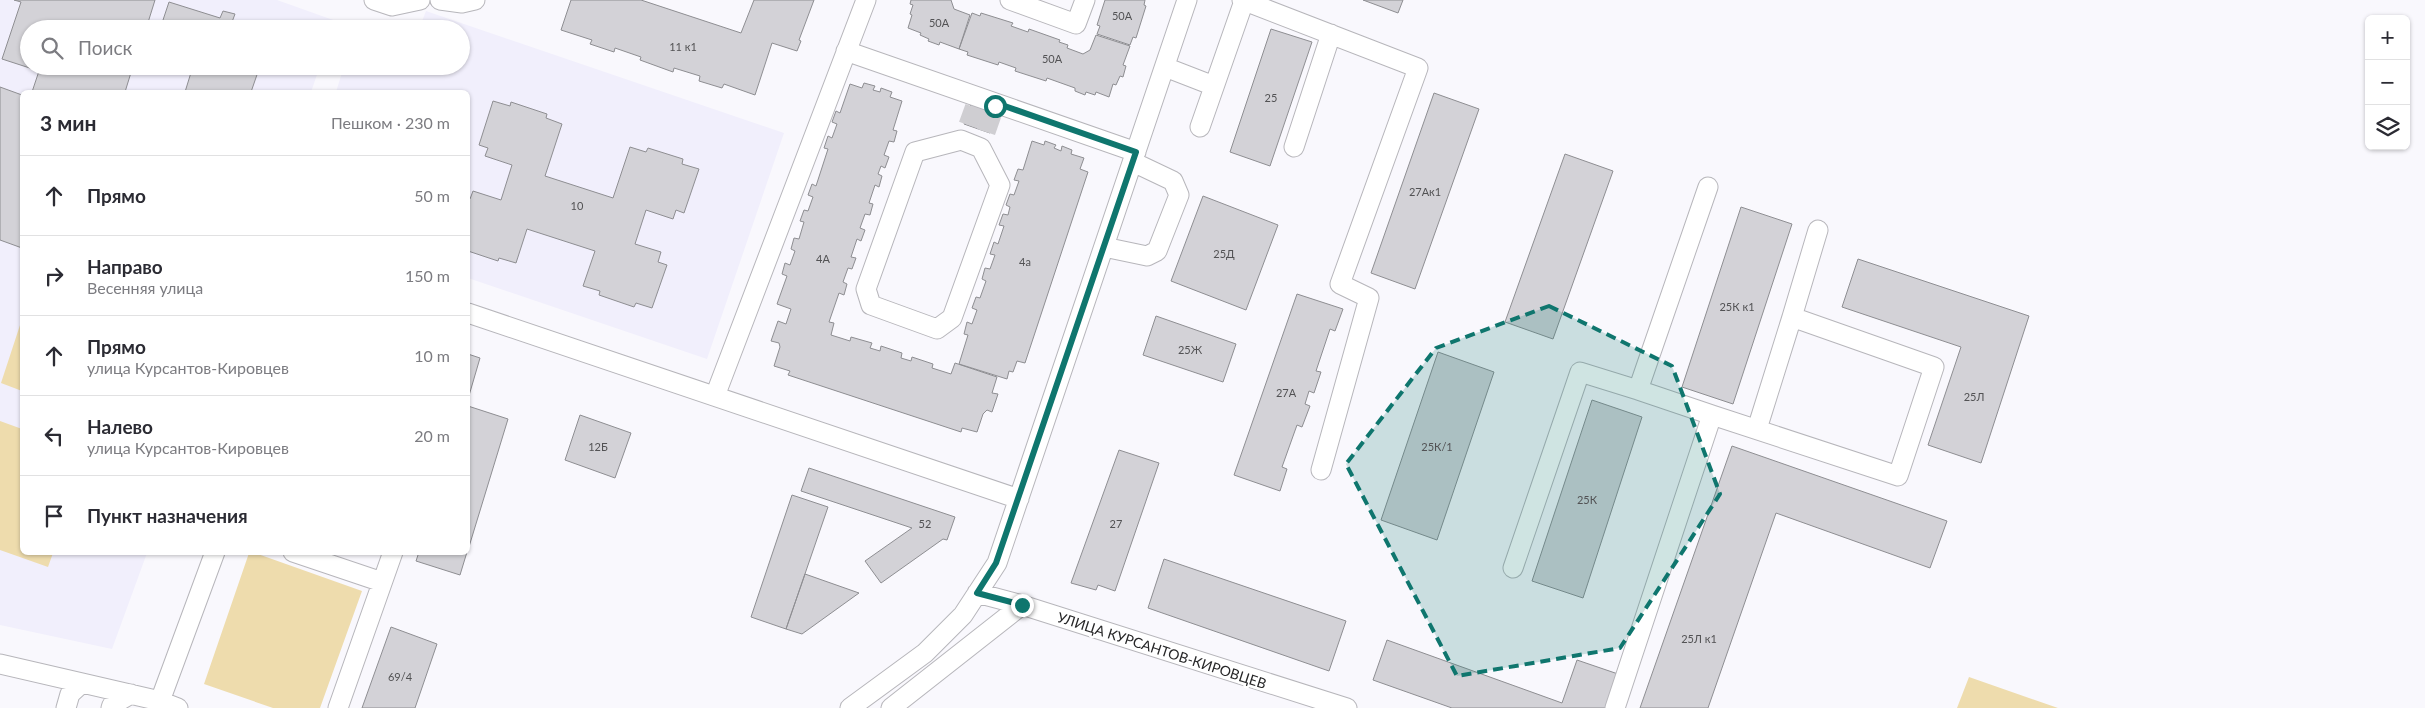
<!DOCTYPE html>
<html lang="ru">
<head>
<meta charset="utf-8">
<style>
  :root { --surface:#fff; --page:#f2f2f3; --text:#2b2b33; --muted:#7c7c81; --line:#e1e1e2 }
  body { margin:0; font-family:Lato,sans-serif; background:var(--page); color:var(--text) }
  .controls { position:absolute; right:15px; top:15px; display:grid; overflow:hidden; border-radius:8px; box-shadow:0 1px 4px #0004 }
  .controls button { width:45px; height:45px; display:grid; place-items:center; padding:0; border:0; border-bottom:1px solid var(--line); background:var(--surface); color:var(--text); font:25px sans-serif }
  .stop { position:absolute; width:15px; height:15px; margin:-11px; border:4px solid #0f766e; border-radius:50%; background:#fff }
  .stop.end { background:#0f766e; border-color:#fff; box-shadow:0 1px 5px #0008 }
  .list { margin:0; padding:0; list-style:none }
  h2 { display:flex; justify-content:space-between; align-items:center; height:65px; margin:0; padding:0 20px; font-size:21px }
  h2 small { font-size:16px; font-weight:400; color:var(--muted) }
  .list li { display:grid; grid-template-columns:32px 1fr auto; gap:15px; align-items:center; box-sizing:border-box; height:80px; padding:0 20px; border-top:1px solid var(--line) }
  .list b { display:block; font-size:19px; white-space:nowrap }
  .list p { margin:0; font-size:16px; white-space:nowrap; color:var(--muted) }
  .list em { font-size:16px; font-style:normal; color:var(--muted) }
  .icon { flex:none; width:28px; height:28px; fill:none; stroke:currentColor; stroke-width:2; stroke-linecap:round; stroke-linejoin:round }
  .map { position:relative; flex:none; width:2425px; height:708px; overflow:hidden }
  .search { position:absolute; background:var(--surface); box-shadow:0 1px 4px #0004; left:20px; top:20px; width:450px; height:55px; display:flex; align-items:center; gap:12px; box-sizing:border-box; padding:0 18px; border-radius:28px; color:var(--muted); font-size:19px }
  .panel { position:absolute; background:var(--surface); box-shadow:0 1px 4px #0004; left:20px; top:90px; width:450px; height:465px; border-radius:8px }
  .map>svg:first-child { display:block }
  .built { fill:#f1effc }
  .green { fill:#eedcad }
  .building { fill:#d3d2d7; stroke:#8e8e92 }
  .lines { fill:none; stroke-linecap:round; stroke-linejoin:round }
  .minor-tunnel { stroke:#cfced2; stroke-width:19; stroke-dasharray:19 9; stroke-linecap:butt }
  .minor-casing { stroke:#b7b6bb; stroke-width:21 }
  .minor { stroke:#fff; stroke-width:19 }
  .route { stroke:#0f766e; stroke-width:6 }
  .marked { fill:#0f766e; fill-opacity:0.2; stroke:#0f766e; stroke-width:4; stroke-dasharray:10 6; stroke-linejoin:round }
  .labels { text-anchor:middle; dominant-baseline:central; stroke-width:5; stroke-linejoin:round; paint-order:stroke }
  .number-label { font-size:11px; fill:#525254 }
  .street-label { font-size:14px; fill:#272728; stroke:#fff }
</style>
</head>
<body>
<div class="map">
<svg width="2425" height="708" viewBox="0 0 2425 708">
  <rect width="100%" height="100%" fill="#f9f8fd"/>
  <path class="built" d="M0,0H277L336,21L333,29H29V66H320L311,92H22V552L147,553L112,649L0,625Z
    M426,11L784,133L707,359L468,278V92H336L344,66H461V29H419Z"/>
  <path class="green" d="M22,319V391L1,383Z
    M0,421L22,429V552L53,553L48,567L0,550Z
    M249,553H255L362,591L320,708H273L204,684Z
    M1969,677L2058,708H1957Z"/>
  <path class="building" d="M14,0H155L146,29H29V66H133L125,92H32L39,71L2,59L21,2Z
    M571,0H641L741,33L754,0H814L799,40L801,41L797,51L772,43L755,95L724,84L722,88L699,81L700,76L674,68L673,72L640,60L641,57L615,48L614,52L590,44L592,40L561,30Z
    M911,0H951L954,9L970,15L959,49L940,42L939,45L928,41L929,39L920,35L921,33L908,28L912,15L910,14L913,5L910,4Z
    M1105,0H1145L1144,5L1146,6L1136,38L1133,37L1130,45L1097,34L1100,26L1097,25Z
    M1363,0H1403L1398,13Z
    M169,2L220,18L223,11L235,14L232,22L251,29H160Z
    M972,13L980,16L981,13L1013,23L1011,26L1028,32L1029,29L1060,40L1059,42L1068,45L1067,48L1083,54L1090,50L1096,35L1130,46L1123,65L1126,66L1123,77L1120,76L1116,85L1113,84L1109,97L1096,92L1095,95L1086,92L1085,95L1075,91V88L1047,78L1046,81L1015,71L1016,68L999,62L998,65L967,55L968,52L959,49Z
    M1271,29L1312,42L1270,166L1230,152Z
    M193,66H260L251,92H185Z
    M864,83L875,86L873,90L880,92L881,88L892,92L890,97L902,101L893,130L897,131L894,142L889,141L884,155L889,157L885,168L881,166L878,174L882,176L879,187L875,185L869,203L873,204L870,215L865,214L860,228L865,230L861,241L857,239L851,257L856,258L852,269L848,268L843,282L847,284L844,295L839,293L829,322L834,323L831,335L850,341L851,337L872,343L870,348L880,351L881,346L902,353L901,358L911,361L912,357L933,364L932,368L951,374L955,363L997,377L992,393L998,394L992,412L987,410L983,414L977,432L962,428L961,432L788,375L790,371L774,366L780,347L779,343L771,341L778,321L786,324L791,309L777,304L787,276L782,274L785,263L790,265L795,251L791,249L794,238L799,239L804,222L800,221L804,210L808,211L813,197L808,195L812,184L816,186L828,149L824,148L828,136L832,138L837,124L832,122L836,111L840,113L850,84L862,88Z
    M0,87L22,95V248L0,240Z
    M1434,93L1479,109L1415,289L1371,273Z
    M973,99L999,108L990,133L964,124Z
    M493,101L510,106L511,102L547,114L546,118L562,124L545,176L613,198L630,147L646,152L648,148L683,159L682,164L699,169L684,213L676,210L673,219L646,210L635,244L661,252L658,262L667,265L652,308L636,303L634,307L599,295L600,291L583,286L595,251L527,229L516,263L499,258L498,261L468,251V199H470L473,191L501,200L512,165L485,156L488,148L479,145Z
    M1032,141L1044,145L1045,141L1056,145L1054,148L1061,151L1062,146L1072,150L1071,154L1084,158L1080,169L1088,172L1025,363L1017,361L1013,372L1009,371L1007,379L959,364L968,335L964,334L967,322L972,324L977,310L972,308L976,297L980,298L986,281L982,279L985,268L990,269L995,255L990,254L994,242L998,244L1004,226L999,225L1003,214L1008,215L1010,207L1006,205L1010,194L1014,195L1019,181L1014,180L1018,169L1023,170Z
    M1565,154L1613,171L1553,339L1505,322Z
    M1203,196L1278,225L1246,310L1171,281Z
    M1741,207L1792,224L1733,404L1682,387Z
    M1858,259L2029,316L1981,463L1928,445L1961,347L1842,307Z
    M1297,294L1343,309L1335,331L1330,329L1316,371L1321,372L1314,393L1309,391L1305,404L1310,406L1302,427L1297,425L1282,467L1287,469L1280,491L1234,475Z
    M1156,316L1236,344L1223,382L1143,355Z
    M1438,352L1494,372L1437,540L1381,520Z
    M468,354L480,358L468,399Z
    M1592,400L1642,417L1583,598L1532,581Z
    M468,406L508,419L468,550Z
    M580,415L631,433L615,478L565,460Z
    M1732,446L1947,521L1930,568L1776,513L1708,708H1640Z
    M1119,450L1159,463L1115,591L1098,585L1096,590L1071,583Z
    M809,468L955,517L947,540L943,539L881,583L865,561L912,528L801,491Z
    M792,495L828,507L786,629L751,617Z
    M419,552H467L460,575L416,561Z
    M1164,559L1346,621L1329,671L1148,608Z
    M805,574L859,593L802,634L786,629Z
    M391,627L437,644L415,708H362Z
    M1387,640L1562,703L1577,660L1621,675L1610,708H1452L1373,680Z"/>
  <g class="lines">
    <path class="minor-tunnel" d="M968,125L977,100
      M986,132L995,106"/>
    <g class="minor-casing">
      <path id="minor" d="M374,0L392,6L420,0
        M440,0L462,3L475,0
        M1010,0L1076,24L1085,0
        M1242,0L1418,68L1340,284L1369,298L1321,470
        M846,51L1136,152
        M1165,67L1214,86
        M1200,127L1244,1
        M961,140L981,148L1000,185L952,318L937,329L871,305L866,289L915,152Z
        M1294,147L1331,34
        M1104,247L1147,256L1157,251L1179,195L1173,181L1133,162
        M468,313L1019,499
        M1792,317L1818,230
        M715,396L866,0
        M1712,415L1898,476L1934,367L1792,317L1757,429
        M293,552L382,582
        M1513,568L1580,372L1638,390
        M977,593L1022,605L1347,708
        M0,664L160,701L215,552
        M160,701L178,708
        M66,708L70,694L82,683
        M111,708L112,705L131,694
        M338,708L393,552
        M850,708L925,653L963,615L997,563L1187,0
        M891,708L1022,605
        M1615,708L1712,415L1638,390L1708,187"/>
    </g>
    <use href="#minor" class="minor"/>
  </g>
  <g class="lines">
    <path class="route" d="M995,106L996,103L1136,152L996,563L977,593L1022,605"/>
  </g>
  <path class="marked" d="M1549,306L1672,366L1720,494L1620,648L1457,676L1346,464L1436,348Z"/>
  <g class="labels">
    <g class="number-label">
      <text x="1122" y="15">50А</text>
      <text x="939" y="22">50А</text>
      <text x="683" y="46">11 к1</text>
      <text x="1052" y="58">50А</text>
      <text x="1271" y="97">25</text>
      <text x="1425" y="191">27Ак1</text>
      <text x="577" y="205">10</text>
      <text x="1224" y="253">25Д</text>
      <text x="823" y="258">4А</text>
      <text x="1025" y="261">4а</text>
      <text x="1737" y="306">25К к1</text>
      <text x="1190" y="349">25Ж</text>
      <text x="1286" y="392">27А</text>
      <text x="1974" y="396">25Л</text>
      <text x="598" y="446">12Б</text>
      <text x="1437" y="446">25К/1</text>
      <text x="1587" y="499">25К</text>
      <text x="925" y="523">52</text>
      <text x="1116" y="523">27</text>
      <text x="1699" y="638">25Л к1</text>
      <text x="400" y="676">69/4</text>
    </g>
    <g class="street-label">
      <text transform="translate(1162 650) rotate(18)">УЛИЦА КУРСАНТОВ-КИРОВЦЕВ</text>
    </g>
  </g>
</svg>
<div class="controls">
<button>+</button>
<button>−</button>
<button><svg class="icon" aria-label="layers" viewBox="0 0 24 24"><path d="M12 4l9 5-9 5-9-5zM3 14l9 5 9-5"/></svg></button>
</div>
<div class="stop" style="left:995px;top:106px"></div>
<div class="stop end" style="left:1022px;top:605px"></div>
<div class="search"><svg class="icon" aria-label="search" viewBox="0 0 24 24"><circle cx="10" cy="10" r="6"/><path d="M15 15l6 6"/></svg>Поиск</div>
<section class="panel">
<h2>3 мин<small>Пешком · 230 m</small></h2>
<ul class="list">
<li><svg class="icon" aria-label="ahead" viewBox="0 0 24 24"><path d="M12 20V5M6 11l6-6 6 6"/></svg><div><b>Прямо</b></div><em>50 m</em></li>
<li><svg class="icon" aria-label="right" viewBox="0 0 24 24"><path d="M7 20v-9h11M14 6l5 5-5 5"/></svg><div><b>Направо</b><p>Весенняя улица</p></div><em>150 m</em></li>
<li><svg class="icon" aria-label="ahead" viewBox="0 0 24 24"><path d="M12 20V5M6 11l6-6 6 6"/></svg><div><b>Прямо</b><p>улица Курсантов-Кировцев</p></div><em>10 m</em></li>
<li><svg class="icon" aria-label="left" viewBox="0 0 24 24"><path d="M17 20v-9H6M10 6l-5 5 5 5"/></svg><div><b>Налево</b><p>улица Курсантов-Кировцев</p></div><em>20 m</em></li>
<li><svg class="icon" aria-label="arrive" viewBox="0 0 24 24"><path d="M6 21V4h12l-3 4 3 4H6"/></svg><div><b>Пункт назначения</b></div></li>
</ul>
</section>
</div>
</body>
</html>
